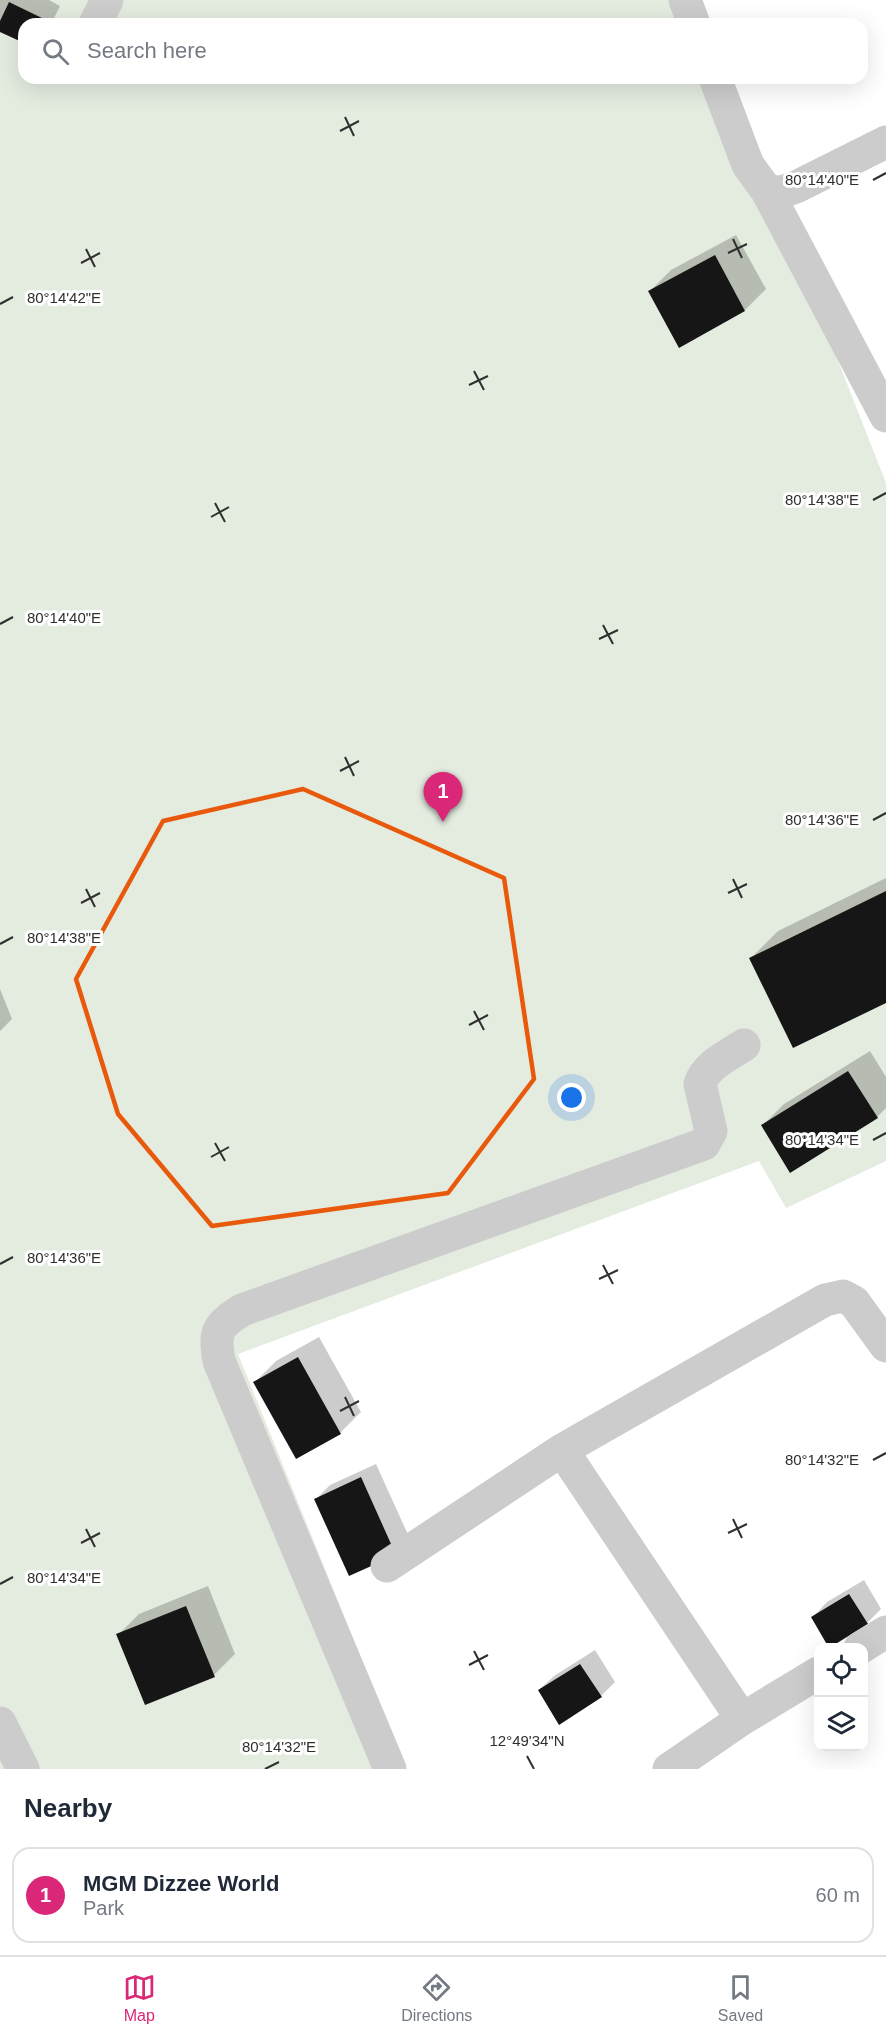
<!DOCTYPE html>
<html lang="en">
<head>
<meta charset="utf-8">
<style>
  :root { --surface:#fff; --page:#f2f2f3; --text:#1f2937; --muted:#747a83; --line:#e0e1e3; --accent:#db2777 }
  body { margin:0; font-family:Arial,sans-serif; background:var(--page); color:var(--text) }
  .controls { position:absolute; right:18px; bottom:18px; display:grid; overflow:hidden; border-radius:12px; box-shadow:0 6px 24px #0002 }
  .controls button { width:54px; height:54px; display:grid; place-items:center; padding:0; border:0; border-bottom:2px solid var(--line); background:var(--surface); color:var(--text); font:30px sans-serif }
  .you { position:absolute; left:572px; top:1098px; width:21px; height:21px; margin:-15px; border:4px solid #fff; border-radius:50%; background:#1a73e8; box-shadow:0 0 0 9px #1a73e833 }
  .badge { display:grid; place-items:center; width:39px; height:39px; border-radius:50%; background:var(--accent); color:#fff; font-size:20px; font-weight:700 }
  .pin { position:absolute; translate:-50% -50px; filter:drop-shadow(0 2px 3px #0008) }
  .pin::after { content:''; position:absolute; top:32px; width:21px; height:18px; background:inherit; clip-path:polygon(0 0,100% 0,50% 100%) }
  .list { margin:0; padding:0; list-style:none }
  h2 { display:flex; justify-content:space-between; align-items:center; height:78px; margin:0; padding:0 24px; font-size:26px }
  h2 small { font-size:20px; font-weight:400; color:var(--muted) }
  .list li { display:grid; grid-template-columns:39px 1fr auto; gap:18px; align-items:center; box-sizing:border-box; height:96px; margin:0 12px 12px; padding:0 12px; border:2px solid var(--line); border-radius:18px }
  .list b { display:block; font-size:22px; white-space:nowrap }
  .list p { margin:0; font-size:20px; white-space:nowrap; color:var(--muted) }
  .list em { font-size:20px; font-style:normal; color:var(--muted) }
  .icon { flex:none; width:33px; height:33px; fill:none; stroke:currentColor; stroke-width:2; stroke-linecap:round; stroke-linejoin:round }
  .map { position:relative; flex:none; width:886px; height:1769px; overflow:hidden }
  .search { position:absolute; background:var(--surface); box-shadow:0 6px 24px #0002; left:18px; right:18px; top:18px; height:66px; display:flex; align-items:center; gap:15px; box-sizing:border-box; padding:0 21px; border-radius:18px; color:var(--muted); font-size:22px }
  .sheet { height:186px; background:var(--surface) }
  nav { display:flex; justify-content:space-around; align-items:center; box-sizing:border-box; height:84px; border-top:2px solid var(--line); background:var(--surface); font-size:16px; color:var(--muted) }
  nav a { display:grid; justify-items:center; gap:3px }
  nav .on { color:var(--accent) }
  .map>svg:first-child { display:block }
  .green { fill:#e4ebdf }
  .shadow { fill:#0003 }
  .building { fill:#161616 }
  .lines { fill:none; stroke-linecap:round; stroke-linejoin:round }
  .minor { stroke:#ccc; stroke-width:33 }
  .marked { fill:none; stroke:#e8590c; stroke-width:4.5; stroke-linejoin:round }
  .ticks { fill:none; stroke:#2f2f2f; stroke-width:2 }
  .ticks-label { font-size:15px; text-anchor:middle; fill:#2f2f2f; stroke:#fff; stroke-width:6; stroke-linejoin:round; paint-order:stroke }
</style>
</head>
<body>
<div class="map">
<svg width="886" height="1769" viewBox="0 0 886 1769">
  <rect width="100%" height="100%" fill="#fff"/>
  <path class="green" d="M0,0H675L686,24H24V78H709L785,226L886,483V1161L786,1208L759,1161L238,1354L406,1769H0Z"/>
  <path class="shadow" d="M0,0H49L60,6L51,24H24V42L0,30Z
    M736,235L766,289L745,310L650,291L671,270Z
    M886,878V1002L751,958L778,931Z
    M0,989L12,1019L0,1031Z
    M870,1051L886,1077V1108L877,1117L763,1125L784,1104Z
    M319,1337L361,1412L340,1433L255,1382L276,1361Z
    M376,1464L410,1539L396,1554L316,1499L330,1485Z
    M864,1580L881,1609L867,1623L813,1617L827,1602Z
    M208,1586L235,1654L214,1675L118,1635L139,1614Z
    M595,1650L615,1682L601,1696L539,1690L554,1676Z"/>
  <path class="building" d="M9,2L46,20L45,24H24V43L0,32V21Z
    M715,255L745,311L679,348L648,291Z
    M886,891V1003L793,1048L749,958Z
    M848,1071L878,1118L790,1173L761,1125Z
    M298,1357L341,1434L296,1459L253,1382Z
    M361,1477L396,1555L349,1576L314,1499Z
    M849,1594L868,1624L829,1648L811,1617Z
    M186,1606L215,1677L145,1705L116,1634Z
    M580,1664L602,1697L559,1725L538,1690Z"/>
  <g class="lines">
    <path class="minor" d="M685,0L694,24
      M95,24L107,0
      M715,78L748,165L767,191L782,192L796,187L886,142
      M767,191L886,416
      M562,1450L742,1719
      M387,1566L562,1450L825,1300L843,1296L854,1302L886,1346
      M860,1648L886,1632
      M0,1723L23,1769
      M390,1769L219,1361C214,1331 217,1326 242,1310L704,1144L711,1131L700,1084C706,1065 729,1055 744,1045
      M669,1769L742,1719L818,1673"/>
  </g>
  <path class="marked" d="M303,789L504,878L534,1079L448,1193L212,1226L118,1114L76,979L163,821Z"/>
  <path class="ticks" d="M345,117L354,136M340,131L359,121M873,180L886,173M733,239L742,258M86,249L95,267M728,253L747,244M81,263L100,253M0,304L13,297M474,371L484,390M469,385L488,376M873,500L886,493M215,503L225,522M211,517L229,507M0,624L13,617M603,625L613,644M599,639L618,630M345,757L354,776M340,771L359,761M873,820L886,813M733,879L742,898M86,889L95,907M728,893L747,884M81,903L100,893M0,944L13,937M474,1011L484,1030M469,1025L488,1015M873,1140L886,1133M215,1143L225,1161M211,1157L229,1147M0,1264L13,1257M603,1265L613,1284M599,1279L618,1270M345,1397L354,1416M340,1411L359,1401M873,1460L886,1453M733,1519L742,1538M86,1529L95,1547M728,1533L747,1524M81,1543L100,1533M0,1584L13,1577M474,1651L484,1670M469,1665L488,1655M527,1756L534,1769M265,1769L279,1762"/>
  <g class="ticks-label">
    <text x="822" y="185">80°14'40"E</text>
    <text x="64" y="303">80°14'42"E</text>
    <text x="822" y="505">80°14'38"E</text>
    <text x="64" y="623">80°14'40"E</text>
    <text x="822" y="825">80°14'36"E</text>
    <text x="64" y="943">80°14'38"E</text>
    <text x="822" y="1145">80°14'34"E</text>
    <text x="64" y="1263">80°14'36"E</text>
    <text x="822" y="1465">80°14'32"E</text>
    <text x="64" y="1583">80°14'34"E</text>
    <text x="527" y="1746">12°49'34"N</text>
    <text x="279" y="1752">80°14'32"E</text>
  </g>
</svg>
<div class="controls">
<button><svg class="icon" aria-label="locate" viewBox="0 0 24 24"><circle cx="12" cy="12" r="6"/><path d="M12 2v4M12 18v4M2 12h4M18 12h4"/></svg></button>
<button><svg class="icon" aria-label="layers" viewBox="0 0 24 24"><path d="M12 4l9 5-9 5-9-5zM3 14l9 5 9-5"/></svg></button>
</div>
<div class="you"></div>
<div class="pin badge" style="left:443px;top:822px">1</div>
<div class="search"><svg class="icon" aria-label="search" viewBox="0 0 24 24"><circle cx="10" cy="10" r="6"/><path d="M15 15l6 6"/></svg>Search here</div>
</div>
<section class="sheet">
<h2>Nearby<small></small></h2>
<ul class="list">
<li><span class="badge">1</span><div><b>MGM Dizzee World</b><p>Park</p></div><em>60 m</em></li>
</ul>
</section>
<nav>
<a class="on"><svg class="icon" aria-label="map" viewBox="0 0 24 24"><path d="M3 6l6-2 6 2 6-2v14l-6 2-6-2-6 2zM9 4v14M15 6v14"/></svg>Map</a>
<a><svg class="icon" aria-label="directions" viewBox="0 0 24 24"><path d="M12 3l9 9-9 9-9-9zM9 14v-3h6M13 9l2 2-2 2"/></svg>Directions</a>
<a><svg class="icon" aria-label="saved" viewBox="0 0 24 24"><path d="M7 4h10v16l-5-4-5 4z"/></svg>Saved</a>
</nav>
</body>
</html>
